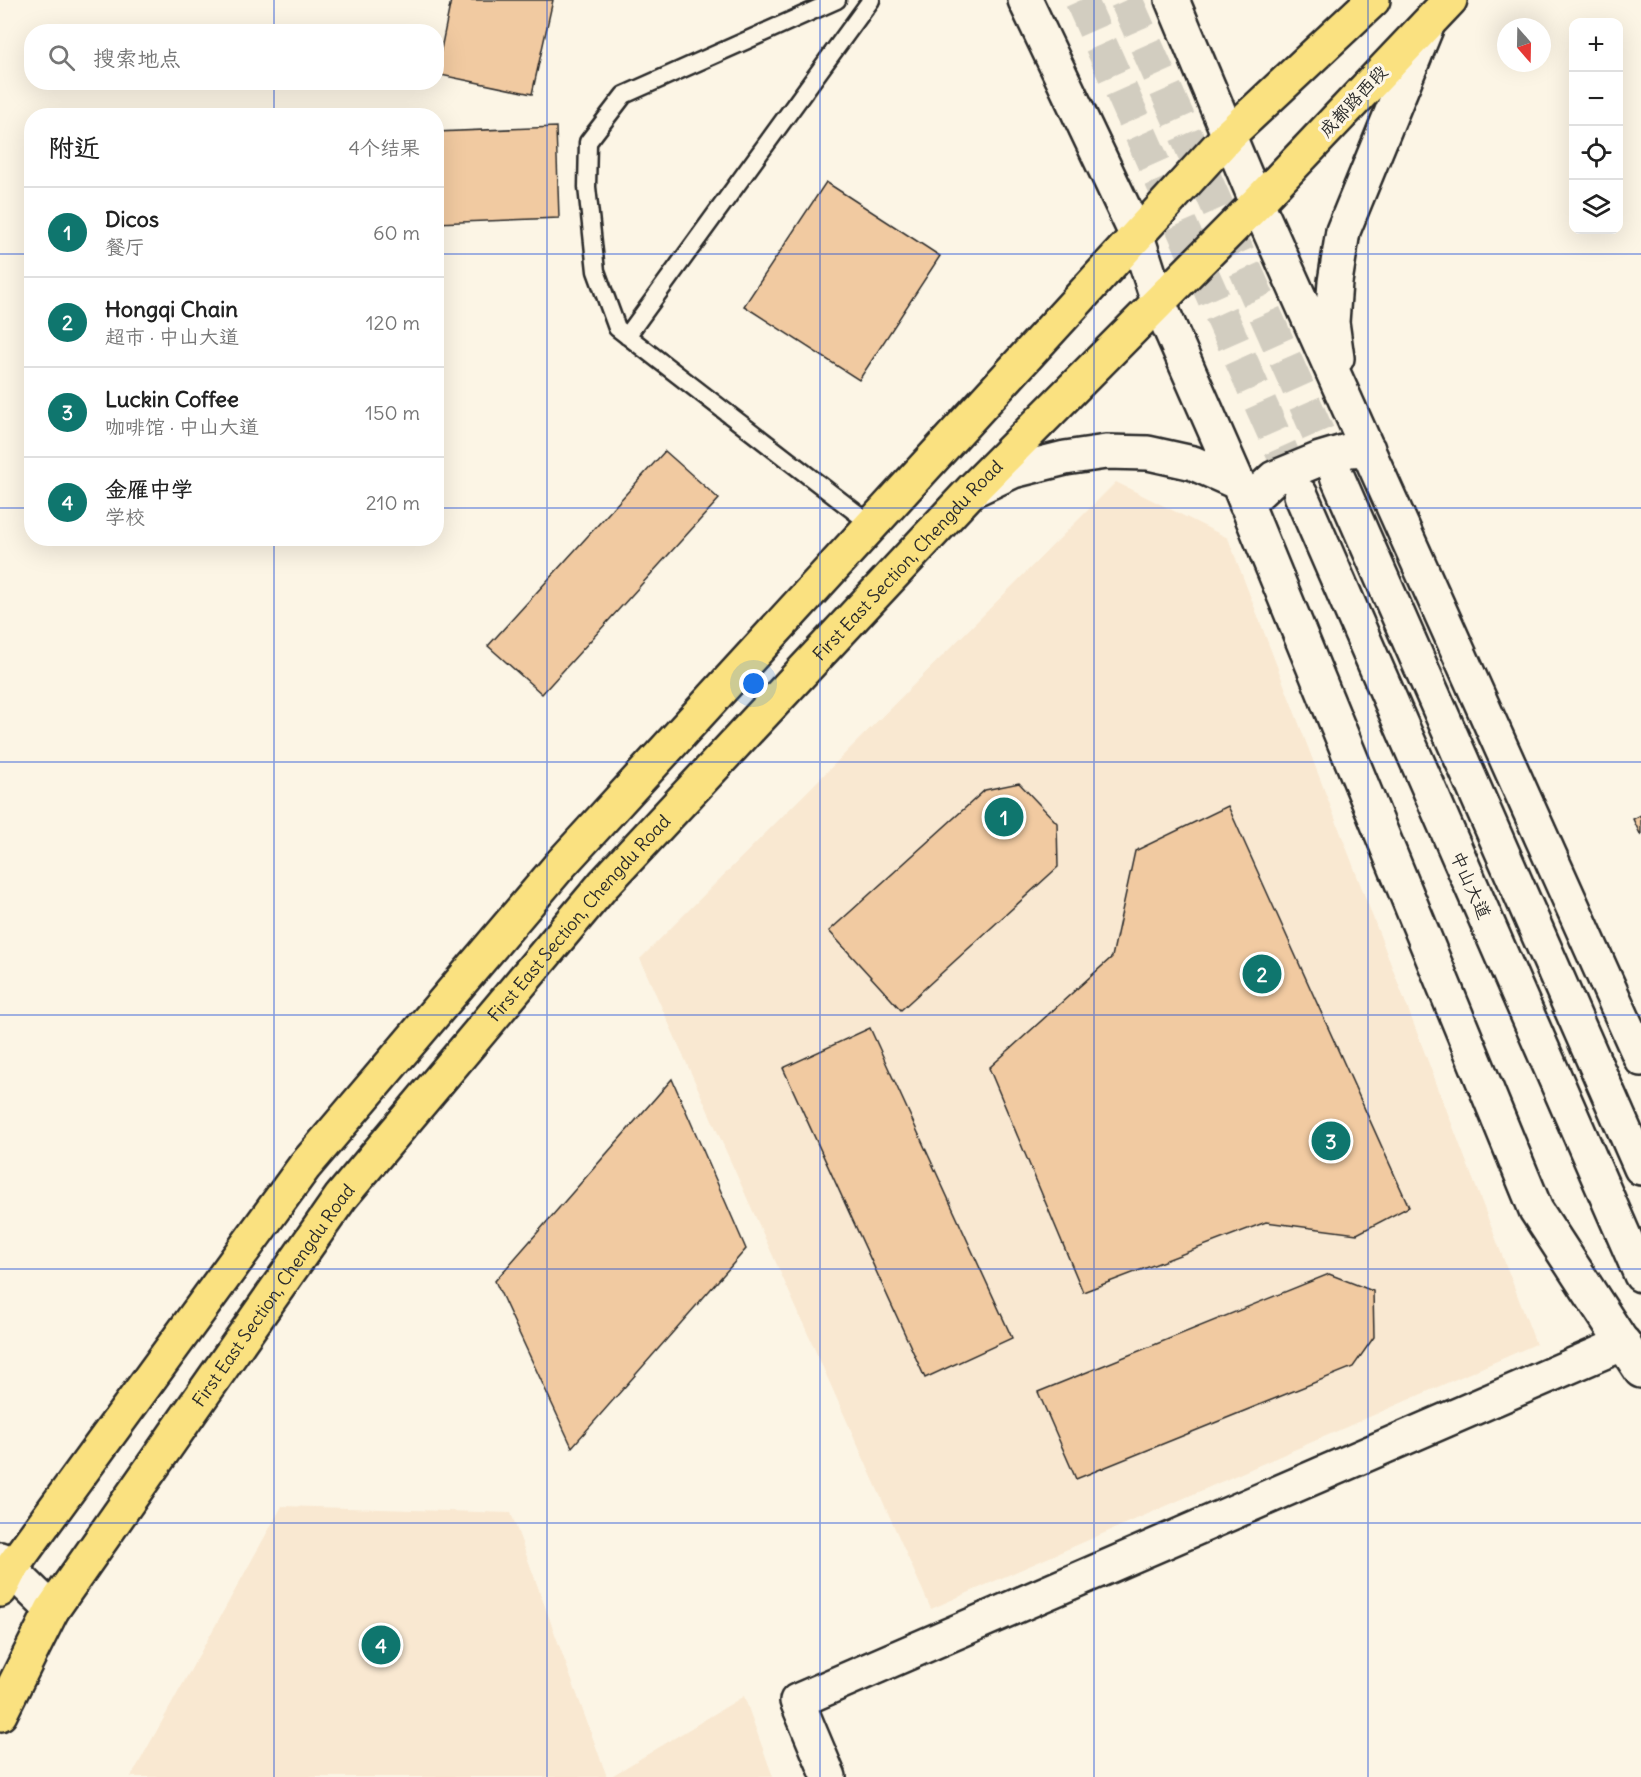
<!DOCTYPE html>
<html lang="zh">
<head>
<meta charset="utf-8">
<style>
  :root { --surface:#fff; --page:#f2f2f2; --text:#222; --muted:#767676; --line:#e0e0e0; --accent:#0f766e }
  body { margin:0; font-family:Delius,"LXGW WenKai TC",sans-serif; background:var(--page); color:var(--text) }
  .controls { position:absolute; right:18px; top:18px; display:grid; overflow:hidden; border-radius:12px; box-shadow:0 6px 24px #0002 }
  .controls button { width:54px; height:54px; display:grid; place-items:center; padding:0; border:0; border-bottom:2px solid var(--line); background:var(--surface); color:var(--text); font:30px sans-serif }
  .compass { position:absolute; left:1497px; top:18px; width:54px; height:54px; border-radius:50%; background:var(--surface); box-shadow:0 6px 24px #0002; rotate:160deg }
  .you { position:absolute; left:754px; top:684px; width:21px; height:21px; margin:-15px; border:4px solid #fff; border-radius:50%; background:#1a73e8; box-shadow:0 0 0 9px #1a73e833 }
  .badge { display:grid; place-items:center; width:39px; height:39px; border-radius:50%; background:var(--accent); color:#fff; font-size:20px; font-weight:700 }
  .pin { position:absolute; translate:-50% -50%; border:3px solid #fff; box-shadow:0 2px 6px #0006 }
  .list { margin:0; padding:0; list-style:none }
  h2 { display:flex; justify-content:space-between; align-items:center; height:78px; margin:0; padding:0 24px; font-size:26px }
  h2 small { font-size:20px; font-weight:400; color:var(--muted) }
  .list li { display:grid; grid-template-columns:39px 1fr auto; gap:18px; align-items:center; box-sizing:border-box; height:90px; padding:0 24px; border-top:2px solid var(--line) }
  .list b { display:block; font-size:22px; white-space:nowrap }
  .list p { margin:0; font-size:20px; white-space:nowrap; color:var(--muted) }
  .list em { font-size:20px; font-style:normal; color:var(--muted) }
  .icon { flex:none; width:33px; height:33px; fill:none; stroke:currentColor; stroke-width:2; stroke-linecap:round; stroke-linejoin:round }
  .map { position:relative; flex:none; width:1641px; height:1777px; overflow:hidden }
  .search { position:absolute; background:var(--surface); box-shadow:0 6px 24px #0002; left:24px; top:24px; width:420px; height:66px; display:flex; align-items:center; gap:15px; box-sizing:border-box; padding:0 21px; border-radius:24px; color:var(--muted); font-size:22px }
  .panel { position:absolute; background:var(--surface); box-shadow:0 6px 24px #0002; left:24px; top:108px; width:420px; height:438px; border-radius:24px }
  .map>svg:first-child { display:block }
  .built { fill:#f9e8d1 }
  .building { fill:#f1caa1; stroke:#2b2b2b; stroke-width:1.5 }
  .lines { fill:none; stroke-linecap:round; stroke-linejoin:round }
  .secondary-tunnel { stroke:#d2cdc0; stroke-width:33; stroke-dasharray:33 16; stroke-linecap:butt }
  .lane-casing { stroke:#2b2b2b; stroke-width:21 }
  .street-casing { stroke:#2b2b2b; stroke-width:38 }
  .secondary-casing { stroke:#2b2b2b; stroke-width:38 }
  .highway-casing { stroke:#2b2b2b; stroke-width:38 }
  .lane { stroke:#fcf5e5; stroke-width:16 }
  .street { stroke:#fcf5e5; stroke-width:33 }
  .secondary { stroke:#fcf5e5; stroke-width:33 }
  .highway { stroke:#fae180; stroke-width:33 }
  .grid { fill:none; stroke:#1d4ed8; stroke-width:1.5; stroke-opacity:0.55 }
  .labels { text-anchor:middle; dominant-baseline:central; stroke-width:6; stroke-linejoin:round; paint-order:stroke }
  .street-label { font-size:18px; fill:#2b2b2b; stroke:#fcf5e5 }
</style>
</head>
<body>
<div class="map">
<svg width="1641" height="1777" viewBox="0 0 1641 1777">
  <rect width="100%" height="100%" fill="#fcf5e5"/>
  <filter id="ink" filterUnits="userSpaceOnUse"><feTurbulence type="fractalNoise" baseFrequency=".0167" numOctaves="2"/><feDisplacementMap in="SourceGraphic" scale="12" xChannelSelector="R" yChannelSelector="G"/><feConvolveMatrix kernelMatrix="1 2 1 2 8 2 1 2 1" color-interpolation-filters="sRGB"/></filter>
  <g filter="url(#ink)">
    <path class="built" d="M1116,482L1228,538L1536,1344L931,1609L640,959Z
      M282,1506L511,1513L607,1777H131Z
      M744,1696L773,1777H610Z"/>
    <path class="building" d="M451,0H553L532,94L436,74Z
      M556,127L559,218L436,223V132Z
      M826,182L940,256L859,380L744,306Z
      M665,451L719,499L542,694L488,646Z
      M1019,783L1057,823L1058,867L901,1010L829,931L985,790Z
      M1228,806L1409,1207L1357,1234L1266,1222L1083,1292L989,1068L1112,957L1135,851Z
      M1641,815V836L1633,819Z
      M870,1028L1012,1338L925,1378L783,1068Z
      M672,1079L746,1249L572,1447L495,1281Z
      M1329,1274L1373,1291L1374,1337L1353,1367L1076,1479L1038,1392Z"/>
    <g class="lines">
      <path class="secondary-tunnel" d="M1081,0L1301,495
        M1126,0L1337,476"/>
      <g class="lane-casing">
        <path id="lane" d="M837,0L624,95L588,142L587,187L596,271L617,328L872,525
          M627,336L871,0"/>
      </g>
      <g class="street-casing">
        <path id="street" d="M829,1777L797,1701L1624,1343"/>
      </g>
      <g class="secondary-casing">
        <path id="secondary" d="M1025,0L1137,236L1158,301L1238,483L1536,1210L1641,1371
          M1172,0L1257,203L1641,1059
          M1337,358L1332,322L1335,282L1343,231L1427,26
          M1337,476L1641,1168
          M973,490L1013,471L1065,458L1106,452L1148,453L1193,463L1238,483
          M1301,495L1641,1275
          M1246,504L1274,478L1320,459L1350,450L1368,449
          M0,1559L52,1610"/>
      </g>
      <g class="highway-casing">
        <g id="highway">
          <path d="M0,1590L10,1570L304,1167L561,864L1229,135L1373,0"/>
          <path id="s1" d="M0,1714L52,1610L341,1197L604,884L971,491L1257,203L1450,0"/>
        </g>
      </g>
      <use href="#lane" class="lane"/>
      <use href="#street" class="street"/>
      <use href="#secondary" class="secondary"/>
      <use href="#highway" class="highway"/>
    </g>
  </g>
  <path class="grid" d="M274,0V32M547,0V1777M820,0V1777M1094,0V1777M1368,0V1777M274,82V116M0,254H32M436,254H1641M0,508H32M436,508H1641M274,538V1777M0,762H1641M0,1015H1641M0,1269H1641M0,1523H1641"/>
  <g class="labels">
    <g class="street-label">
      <text transform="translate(1353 101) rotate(-47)">成都路西段</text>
      <text stroke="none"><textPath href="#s1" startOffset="1473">First East Section, Chengdu Road</textPath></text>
      <text transform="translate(1471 885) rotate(66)">中山大道</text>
      <text stroke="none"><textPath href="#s1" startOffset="987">First East Section, Chengdu Road</textPath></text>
      <text stroke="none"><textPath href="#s1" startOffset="501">First East Section, Chengdu Road</textPath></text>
    </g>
  </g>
</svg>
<div class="controls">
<button>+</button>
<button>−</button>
<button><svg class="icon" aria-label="locate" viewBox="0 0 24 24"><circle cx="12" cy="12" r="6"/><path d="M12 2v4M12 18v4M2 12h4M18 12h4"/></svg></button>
<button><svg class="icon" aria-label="layers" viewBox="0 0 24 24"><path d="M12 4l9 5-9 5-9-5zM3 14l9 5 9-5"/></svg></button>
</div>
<svg class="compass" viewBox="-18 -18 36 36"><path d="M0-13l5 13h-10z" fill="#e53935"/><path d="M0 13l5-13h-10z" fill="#767676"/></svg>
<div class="you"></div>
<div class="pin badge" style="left:1004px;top:817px">1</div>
<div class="pin badge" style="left:1262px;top:974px">2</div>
<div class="pin badge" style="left:1331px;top:1141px">3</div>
<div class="pin badge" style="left:381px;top:1645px">4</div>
<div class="search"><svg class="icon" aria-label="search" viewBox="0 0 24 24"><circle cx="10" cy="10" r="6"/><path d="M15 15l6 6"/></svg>搜索地点</div>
<section class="panel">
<h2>附近<small>4个结果</small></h2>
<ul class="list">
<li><span class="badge">1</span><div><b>Dicos</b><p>餐厅</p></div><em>60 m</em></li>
<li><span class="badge">2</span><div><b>Hongqi Chain</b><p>超市 · 中山大道</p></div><em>120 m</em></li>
<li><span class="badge">3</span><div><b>Luckin Coffee</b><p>咖啡馆 · 中山大道</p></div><em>150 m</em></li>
<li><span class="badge">4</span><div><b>金雁中学</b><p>学校</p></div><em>210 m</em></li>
</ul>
</section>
</div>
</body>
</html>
